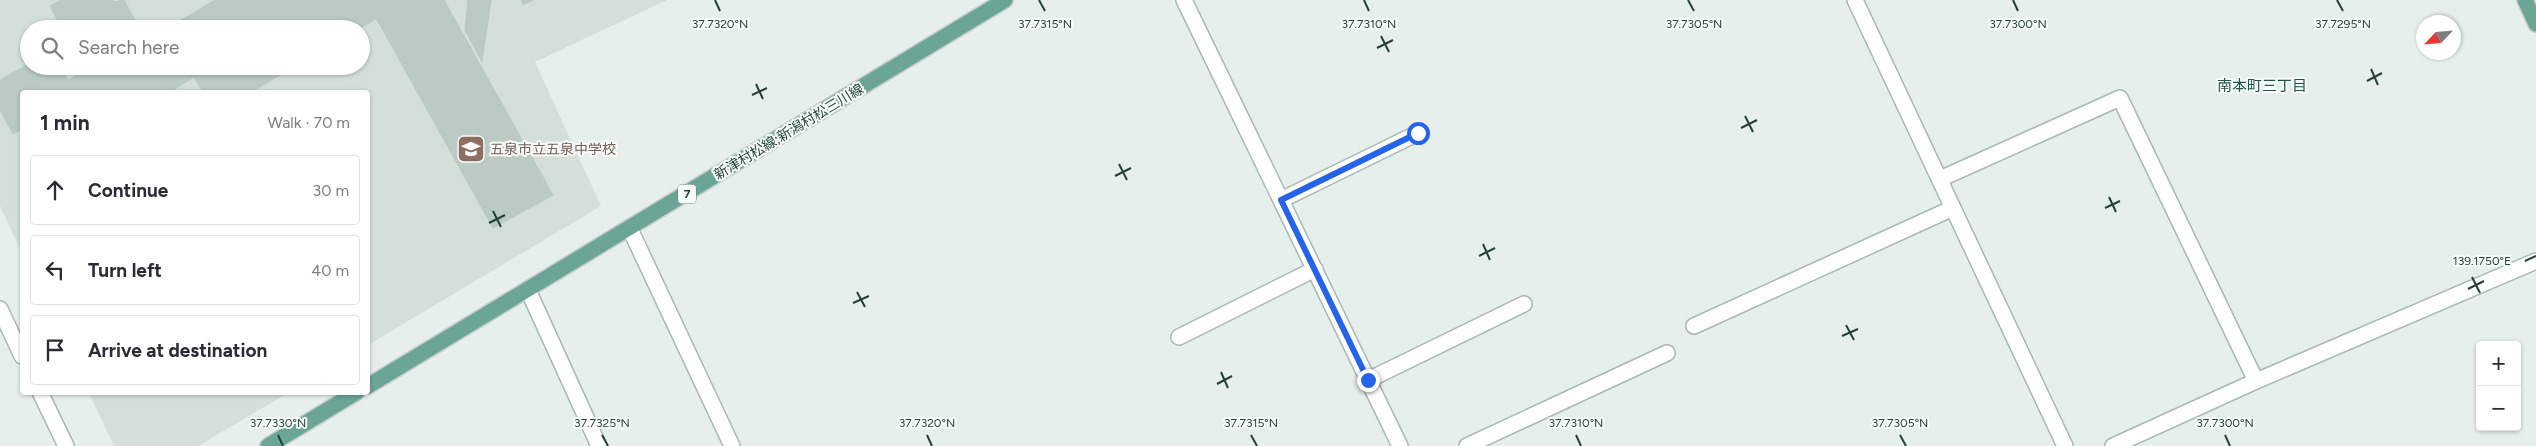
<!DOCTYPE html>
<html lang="en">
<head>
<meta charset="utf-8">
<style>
  :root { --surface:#fff; --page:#f2f2f3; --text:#2b2b33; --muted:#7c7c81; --line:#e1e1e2 }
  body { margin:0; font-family:Figtree,"Noto Sans JP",sans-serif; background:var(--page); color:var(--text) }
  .controls { position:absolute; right:15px; bottom:15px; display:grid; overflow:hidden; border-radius:5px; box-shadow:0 1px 4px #0004 }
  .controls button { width:45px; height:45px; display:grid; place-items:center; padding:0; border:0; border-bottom:1px solid var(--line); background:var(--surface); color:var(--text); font:25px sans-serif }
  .compass { position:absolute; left:2416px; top:15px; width:45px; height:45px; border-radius:50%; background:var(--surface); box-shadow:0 1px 4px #0004; rotate:244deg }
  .stop { position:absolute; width:15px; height:15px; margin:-11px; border:4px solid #2563eb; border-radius:50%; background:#fff }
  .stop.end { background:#2563eb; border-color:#fff; box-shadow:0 1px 5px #0008 }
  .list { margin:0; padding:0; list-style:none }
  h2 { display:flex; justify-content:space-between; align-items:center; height:65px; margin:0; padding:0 20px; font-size:21px }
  h2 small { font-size:16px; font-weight:400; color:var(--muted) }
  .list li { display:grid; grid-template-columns:32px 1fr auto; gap:15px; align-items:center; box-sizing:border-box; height:70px; margin:0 10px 10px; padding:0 10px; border:1px solid var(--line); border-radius:5px }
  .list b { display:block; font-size:19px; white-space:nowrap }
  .list em { font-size:16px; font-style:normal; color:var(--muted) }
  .icon { flex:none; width:28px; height:28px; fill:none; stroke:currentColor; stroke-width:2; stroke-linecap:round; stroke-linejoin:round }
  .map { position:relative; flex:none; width:2536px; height:446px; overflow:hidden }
  .search { position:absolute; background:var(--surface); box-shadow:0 1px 4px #0004; left:20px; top:20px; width:350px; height:55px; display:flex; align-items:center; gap:12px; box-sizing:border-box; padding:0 18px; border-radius:28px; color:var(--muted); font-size:19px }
  .panel { position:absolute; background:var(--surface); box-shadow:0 1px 4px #0004; left:20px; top:90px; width:350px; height:305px; border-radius:5px }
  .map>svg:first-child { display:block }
  .built { fill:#d4dfda; fill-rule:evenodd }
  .building { fill:#bbcac4; stroke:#b8c9c2 }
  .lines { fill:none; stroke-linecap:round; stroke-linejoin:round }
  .minor-casing { stroke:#a8b8b2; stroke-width:18 }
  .major-casing { stroke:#c2cac8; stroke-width:18 }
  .minor { stroke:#fff; stroke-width:15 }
  .major { stroke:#6aa596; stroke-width:15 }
  .route { stroke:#2563eb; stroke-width:6 }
  .ticks { fill:none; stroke:#24423a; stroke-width:2 }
  .labels { text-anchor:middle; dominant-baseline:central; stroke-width:4; stroke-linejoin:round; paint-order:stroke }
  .shield { fill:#f7fbf9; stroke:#637a73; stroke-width:1 }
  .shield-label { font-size:12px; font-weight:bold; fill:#24423a }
  .street-label { font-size:14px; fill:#24423a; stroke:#f7fbf9 }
  .education-label { font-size:14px; fill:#785e54; stroke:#f7fbf9; text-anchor:start }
  .neighbourhood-label { font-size:15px; fill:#1f5548; stroke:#f7fbf9 }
  .ticks-label { font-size:12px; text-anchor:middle; fill:#24423a; stroke:#f7fbf9; stroke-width:4; stroke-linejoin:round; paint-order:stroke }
</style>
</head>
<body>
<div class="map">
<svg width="2536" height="446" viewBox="0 0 2536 446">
  <rect width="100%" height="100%" fill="#e6efeb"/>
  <path class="built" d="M0,0H667L535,62L601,206L368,345V92H22V253L0,206ZM29,29H361V66H29Z
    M89,393H288L198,446H114Z"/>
  <path class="building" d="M62,0H113L114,2L124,0L140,29H62L50,6Z
    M215,0H366L377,18L359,29H166Z
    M366,0H444L553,195L493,228Z
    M468,0H491L482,62L465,30Z
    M521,0H533L523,5Z
    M29,64V66H60L68,80L85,70L83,66H161L176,92H22V129L13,134L0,110V80Z
    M167,66H295L251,92H203L194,77L173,90L161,70Z"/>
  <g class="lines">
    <g class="minor-casing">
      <path id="minor" d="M1184,0L1400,446
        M1855,0L2065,446
        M1940,179L2120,98L2256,381
        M1281,200L1418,133
        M630,229L732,446
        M528,290L599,446
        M0,309L22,356
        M1694,326L1953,208
        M1179,337L1315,269
        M1368,380L1524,304
        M40,392L66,446
        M1467,446L1667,353
        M2113,446L2256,381L2536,261"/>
    </g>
    <g class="major-casing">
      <path id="major" d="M2525,0L2536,24
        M368,386L1005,0
        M268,446L357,392"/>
    </g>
    <use href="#minor" class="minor"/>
    <use href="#major" class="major"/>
  </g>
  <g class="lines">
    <path class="route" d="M1368,380L1281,200L1418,133"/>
  </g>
  <path class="ticks" d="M715,0L720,11M1039,0L1045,11M1364,0L1369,11M1688,0L1694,11M2013,0L2018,11M2337,0L2343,11M1381,36L1389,52M1377,48L1393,40M2371,69L2378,85M2367,81L2382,73M756,84L763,99M752,95L767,88M1745,116L1753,132M1741,128L1757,120M1119,164L1127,180M1115,176L1131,168M2109,197L2116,212M2105,208L2120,201M493,211L501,227M489,223L505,215M1483,244L1490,260M1479,256L1495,248M2525,261L2536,256M2472,277L2480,293M2468,289L2484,281M857,292L865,307M853,303L869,296M1846,325L1854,340M1842,336L1858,329M1221,372L1228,388M1217,384L1232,376M278,435L283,446M602,435L608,446M927,435L932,446M1251,435L1257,446M1576,435L1581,446M1900,435L1906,446M2225,435L2230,446"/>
  <defs>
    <g id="school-square" transform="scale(1.4375)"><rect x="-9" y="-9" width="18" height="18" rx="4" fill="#8d6e63" stroke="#f7fbf9"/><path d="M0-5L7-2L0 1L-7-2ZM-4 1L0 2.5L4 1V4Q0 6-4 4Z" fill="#fff"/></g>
  </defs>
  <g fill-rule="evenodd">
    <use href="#school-square" x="471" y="149"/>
  </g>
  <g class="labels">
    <rect class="shield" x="678" y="184.5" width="18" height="19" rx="4"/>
    <g class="shield-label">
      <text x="687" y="194">7</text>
    </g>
    <g class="street-label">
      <text transform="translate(789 132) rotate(-31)">新津村松線;新潟村松三川線</text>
    </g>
    <g class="education-label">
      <text x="490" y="149">五泉市立五泉中学校</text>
    </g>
    <g class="neighbourhood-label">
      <text x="2262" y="86">南本町三丁目</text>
    </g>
  </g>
  <g class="ticks-label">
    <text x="2343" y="28">37.7295°N</text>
    <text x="720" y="28">37.7320°N</text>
    <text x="1045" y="28">37.7315°N</text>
    <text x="1369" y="28">37.7310°N</text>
    <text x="1694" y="28">37.7305°N</text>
    <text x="2018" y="28">37.7300°N</text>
    <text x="2482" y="265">139.1750°E</text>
    <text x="278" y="427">37.7330°N</text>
    <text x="602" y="427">37.7325°N</text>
    <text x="927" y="427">37.7320°N</text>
    <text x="1251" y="427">37.7315°N</text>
    <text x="1576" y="427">37.7310°N</text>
    <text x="1900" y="427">37.7305°N</text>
    <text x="2225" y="427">37.7300°N</text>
  </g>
</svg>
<div class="controls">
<button>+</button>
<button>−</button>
</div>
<svg class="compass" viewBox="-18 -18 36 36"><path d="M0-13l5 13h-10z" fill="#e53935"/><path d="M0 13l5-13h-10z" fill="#7c7c81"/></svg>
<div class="stop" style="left:1418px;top:133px"></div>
<div class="stop end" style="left:1368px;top:380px"></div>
<div class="search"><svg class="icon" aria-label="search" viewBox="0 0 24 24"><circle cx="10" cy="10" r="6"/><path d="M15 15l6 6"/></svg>Search here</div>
<section class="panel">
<h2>1 min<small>Walk · 70 m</small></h2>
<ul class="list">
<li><svg class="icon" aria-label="ahead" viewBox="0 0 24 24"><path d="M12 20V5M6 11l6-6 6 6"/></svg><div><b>Continue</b></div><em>30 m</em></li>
<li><svg class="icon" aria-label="left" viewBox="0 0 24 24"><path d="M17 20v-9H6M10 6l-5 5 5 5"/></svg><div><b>Turn left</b></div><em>40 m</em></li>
<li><svg class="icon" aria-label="arrive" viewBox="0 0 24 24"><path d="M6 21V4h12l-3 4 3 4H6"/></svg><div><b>Arrive at destination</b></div></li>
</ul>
</section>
</div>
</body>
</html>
